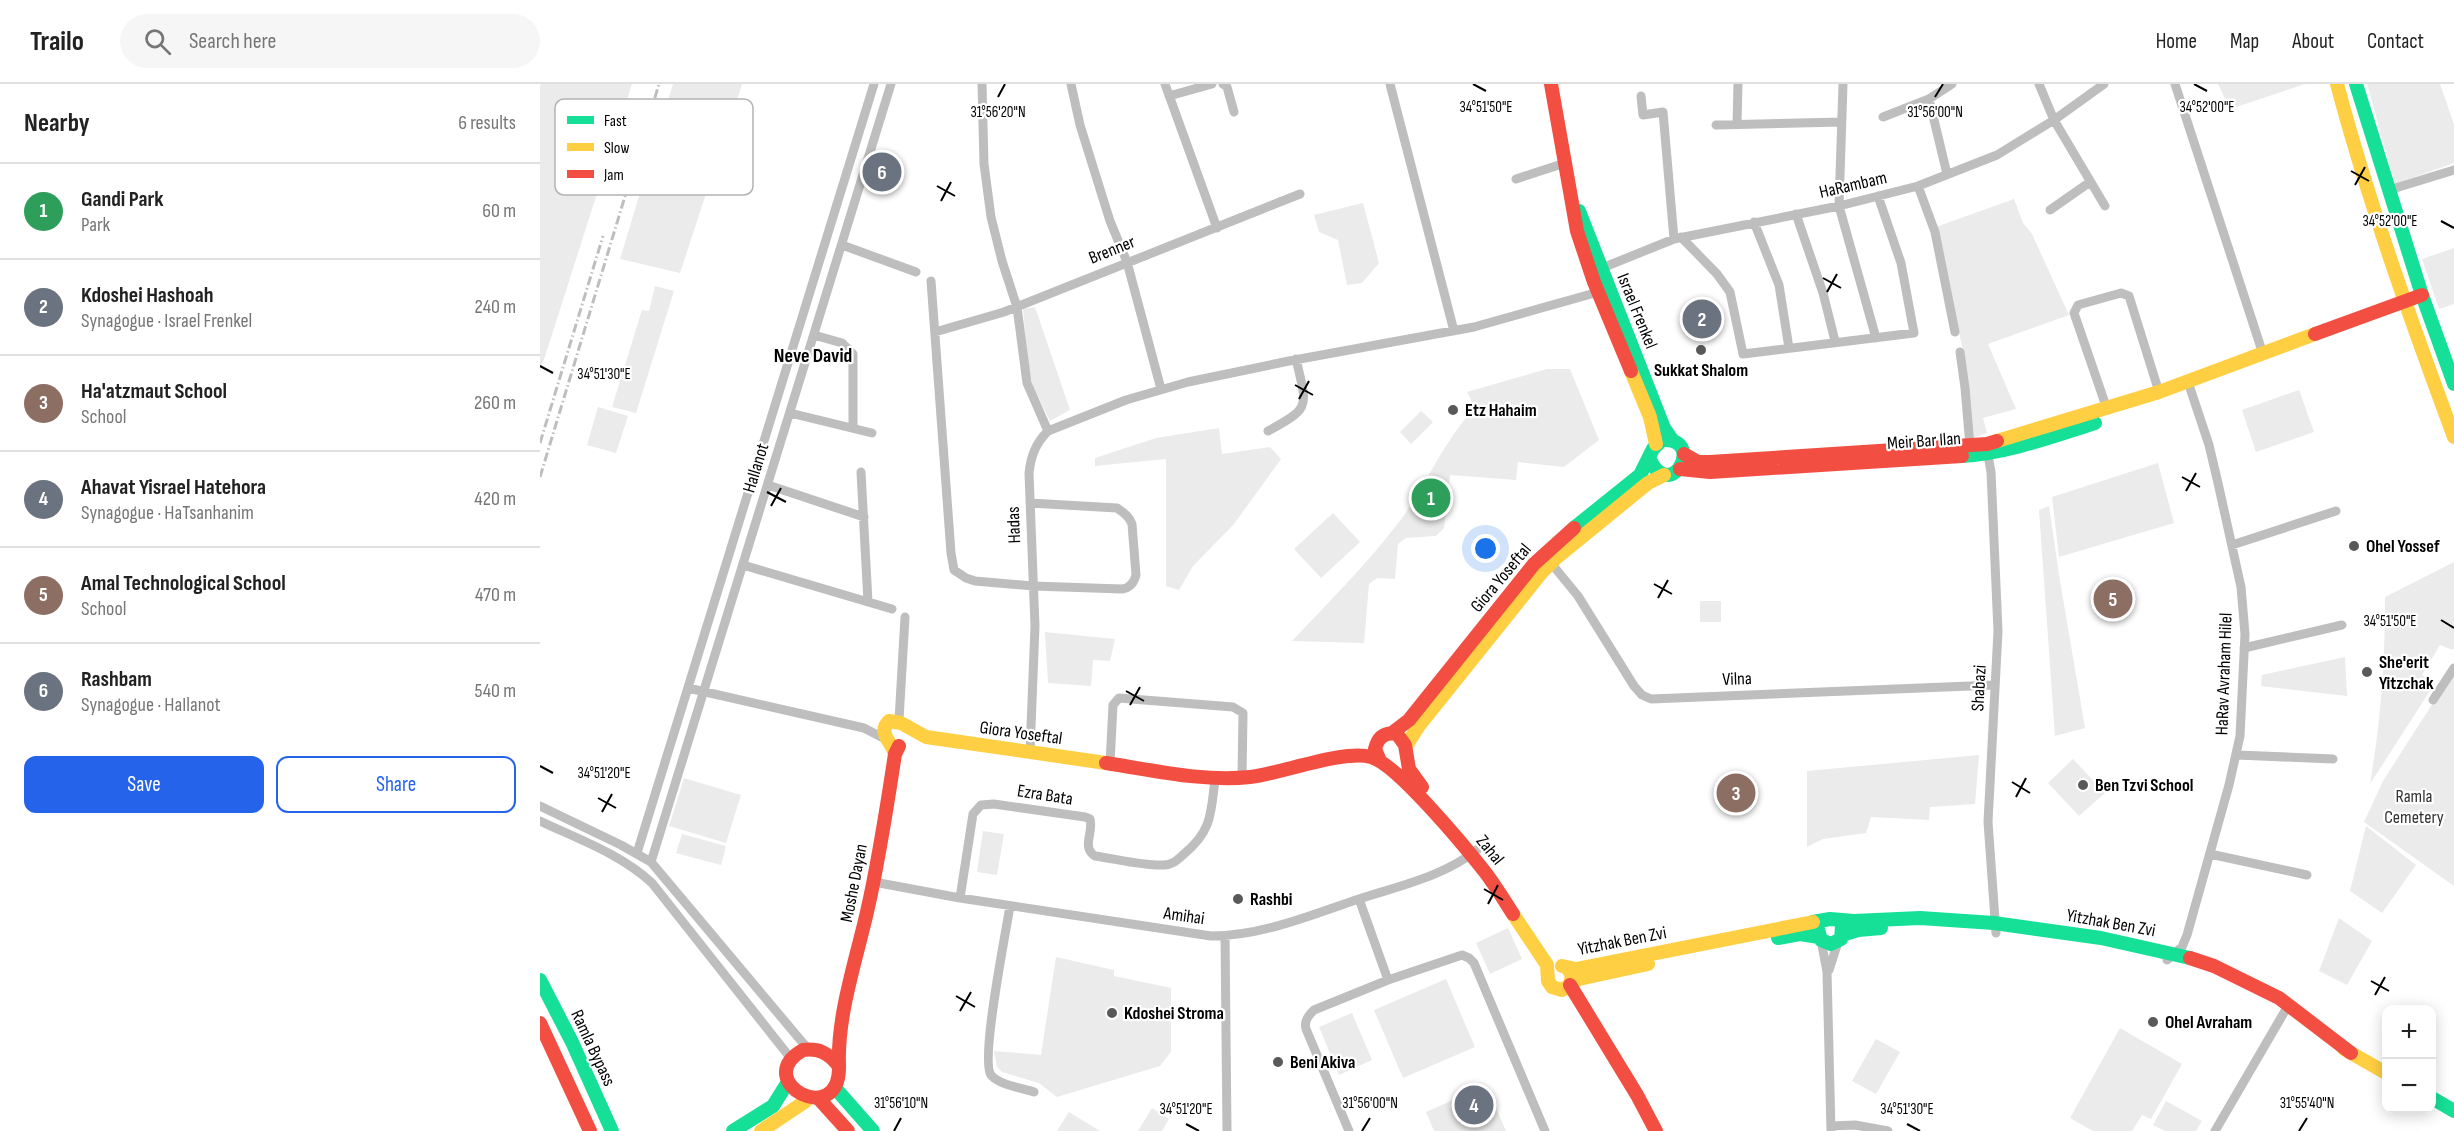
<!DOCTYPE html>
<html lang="en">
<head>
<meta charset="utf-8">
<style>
  :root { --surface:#fff; --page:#f6f6f6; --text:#222; --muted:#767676; --line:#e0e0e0; --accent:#2563eb }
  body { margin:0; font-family:"Sofia Sans Condensed",sans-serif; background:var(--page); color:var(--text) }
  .controls { position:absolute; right:18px; bottom:18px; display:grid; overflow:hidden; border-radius:12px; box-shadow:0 3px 15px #0003 }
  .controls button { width:54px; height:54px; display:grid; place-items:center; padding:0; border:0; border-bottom:2px solid var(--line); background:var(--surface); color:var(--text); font:30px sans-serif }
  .you { position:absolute; left:946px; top:465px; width:21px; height:21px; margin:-15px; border:4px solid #fff; border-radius:50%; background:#1a73e8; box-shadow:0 0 0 9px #1a73e833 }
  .badge { display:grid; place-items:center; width:39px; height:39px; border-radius:50%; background:var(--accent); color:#fff; font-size:20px; font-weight:700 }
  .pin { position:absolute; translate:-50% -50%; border:3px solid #fff; box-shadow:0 2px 6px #0006 }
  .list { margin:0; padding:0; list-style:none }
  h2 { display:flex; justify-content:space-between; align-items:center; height:78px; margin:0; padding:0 24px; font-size:26px }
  h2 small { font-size:20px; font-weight:400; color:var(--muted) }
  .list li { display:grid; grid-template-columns:39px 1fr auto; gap:18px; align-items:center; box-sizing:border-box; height:96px; padding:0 24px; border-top:2px solid var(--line) }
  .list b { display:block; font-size:22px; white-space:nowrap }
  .list p { margin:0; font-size:20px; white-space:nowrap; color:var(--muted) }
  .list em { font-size:20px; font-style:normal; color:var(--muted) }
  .actions { display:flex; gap:12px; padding:18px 24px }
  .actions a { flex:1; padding:14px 0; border:2px solid var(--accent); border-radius:12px; text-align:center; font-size:21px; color:var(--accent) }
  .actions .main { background:var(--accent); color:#fff }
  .icon { flex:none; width:33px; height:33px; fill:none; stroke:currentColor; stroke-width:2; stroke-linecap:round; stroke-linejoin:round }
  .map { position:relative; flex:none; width:1914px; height:1047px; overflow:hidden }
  header { display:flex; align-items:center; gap:36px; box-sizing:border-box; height:84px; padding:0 30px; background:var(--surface); border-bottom:2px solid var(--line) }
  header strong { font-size:28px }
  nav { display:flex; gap:33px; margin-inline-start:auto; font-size:21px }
  .search { width:420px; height:54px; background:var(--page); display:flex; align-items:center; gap:15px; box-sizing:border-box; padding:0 21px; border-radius:33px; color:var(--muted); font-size:22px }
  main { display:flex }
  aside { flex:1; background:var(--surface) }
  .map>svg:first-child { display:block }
  .green { fill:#ebebeb }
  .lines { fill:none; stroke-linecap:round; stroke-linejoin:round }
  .street { stroke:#bebebe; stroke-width:9 }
  .fast { stroke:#16e098; stroke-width:14 }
  .slow { stroke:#ffcf43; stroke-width:14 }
  .jam { stroke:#f24e42; stroke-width:14 }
  .rail { stroke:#bebebe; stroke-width:3; stroke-dasharray:9 3 1.5 3; stroke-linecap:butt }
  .ticks { fill:none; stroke:#000; stroke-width:2 }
  .poi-dot { fill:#595959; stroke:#fff; stroke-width:2 }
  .labels { text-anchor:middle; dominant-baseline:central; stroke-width:4.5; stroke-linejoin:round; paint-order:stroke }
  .street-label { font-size:18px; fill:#000; stroke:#fff }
  .poi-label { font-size:18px; font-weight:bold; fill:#000; stroke:#fff; text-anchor:start }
  .park-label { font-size:18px; fill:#323232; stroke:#fff }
  .neighbourhood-label { font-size:20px; font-weight:bold; fill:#000; stroke:#fff }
  .key { fill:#fff; stroke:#b2b2b2; stroke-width:1.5 }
  .key-label { font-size:16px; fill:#000 }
  .ticks-label { font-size:15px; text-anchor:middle; fill:#000; stroke:#fff; stroke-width:4.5; stroke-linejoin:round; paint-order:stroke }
</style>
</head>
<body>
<header>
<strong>Trailo</strong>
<div class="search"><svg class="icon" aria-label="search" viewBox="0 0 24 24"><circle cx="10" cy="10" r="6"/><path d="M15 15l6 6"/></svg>Search here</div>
<nav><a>Home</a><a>Map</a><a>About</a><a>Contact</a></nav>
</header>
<main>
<aside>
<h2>Nearby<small>6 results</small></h2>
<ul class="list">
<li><span class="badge" style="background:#2e9e5b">1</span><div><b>Gandi Park</b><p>Park</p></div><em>60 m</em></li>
<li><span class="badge" style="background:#6b7280">2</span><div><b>Kdoshei Hashoah</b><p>Synagogue · Israel Frenkel</p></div><em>240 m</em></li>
<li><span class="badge" style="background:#8d6e63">3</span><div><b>Ha'atzmaut School</b><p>School</p></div><em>260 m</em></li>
<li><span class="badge" style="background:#6b7280">4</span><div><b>Ahavat Yisrael Hatehora</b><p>Synagogue · HaTsanhanim</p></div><em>420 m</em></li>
<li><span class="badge" style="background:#8d6e63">5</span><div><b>Amal Technological School</b><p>School</p></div><em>470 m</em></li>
<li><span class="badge" style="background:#6b7280">6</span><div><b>Rashbam</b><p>Synagogue · HaIlanot</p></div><em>540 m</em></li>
</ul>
<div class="actions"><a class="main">Save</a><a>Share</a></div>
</aside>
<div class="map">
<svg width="1914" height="1047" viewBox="0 0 1914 1047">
  <rect width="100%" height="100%" fill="#fff"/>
  <path class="green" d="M1,0H92L0,288V2Z
    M133,0H202L140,189L80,175Z
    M1678,0H1765L1690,25Z
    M1827,0H1900L1914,40V79L1855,100Z
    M1474,115L1483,139L1492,150L1529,231L1448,260L1476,325L1443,334L1447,349L1433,354L1425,276L1396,143Z
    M823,119L839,179L822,199L807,201L798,156L779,148L774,131Z
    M1914,164V220L1899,225L1882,175Z
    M115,202L134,207L96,329L72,323L102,226L109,227Z
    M495,223L530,326L510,337L493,302L488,283L483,225Z
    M1007,285H1030L1059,356L1024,383L978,378L976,396L910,391L904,444L896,452L866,454L858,460L855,495L837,494L829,500L824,559L752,557C790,517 829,478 862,434C888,398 904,356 935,324L927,308Z
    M1759,306L1774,348L1716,368L1702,326Z
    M58,323L88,332L76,369L47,361Z
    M881,327L893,338L871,360L860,348Z
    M679,344L682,370L730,363L741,375L694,440L653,482L639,506L626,502V375L555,382V374L616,354Z
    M1618,379L1634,439L1519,473L1512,413Z
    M1509,422L1520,497L1545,644L1515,652L1499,426Z
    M793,429L820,458L781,494L754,465Z
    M1914,478V564L1913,566L1900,561L1882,591L1895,599L1830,700C1841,635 1845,579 1845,513Z
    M1160,517H1181V538H1160Z
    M505,548L575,555L570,577L553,576L551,602L508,599Z
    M1805,573L1807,612L1721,602L1722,591Z
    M1914,586V802L1824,738L1843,697Z
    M1439,671L1435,720L1390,723L1389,736L1331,733L1326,749L1283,755L1267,763V687Z
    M1533,675L1565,709L1539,732L1508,699Z
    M144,694L201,711L186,759L129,742Z
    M1826,742L1876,781L1842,829L1810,807Z
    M443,747L464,750L457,791L437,788Z
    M142,750L186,762L181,781L136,769Z
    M1799,834L1832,857L1807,901L1779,887Z
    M968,844L982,875L950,890L936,859Z
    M516,873L574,886V892L631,904V968L620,982L517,1013L499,999L462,988L457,983L454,967L501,971Z
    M906,895L935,963L863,994L834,926Z
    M812,929L832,976L799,991L779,943Z
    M1580,944L1642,980L1611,1035L1602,1031L1592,1047H1553L1530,1034Z
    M1336,955L1360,968L1336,1010L1312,997Z
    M915,1015L924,1035L955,1022L966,1047H894L886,1028Z
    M1626,1017L1662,1037L1656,1047H1625L1613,1041Z
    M612,1024L629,1035L622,1047H598Z
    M529,1028L560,1047H517Z"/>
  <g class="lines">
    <path class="street" d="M442,0L444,80L451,133L462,177L477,223L487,299L508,347
      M531,0L540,41L570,137L587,178L621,305
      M625,0L677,144
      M683,0L687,3L694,28
      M850,0L914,247
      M1303,0L1299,122L1336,254
      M1499,0L1514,36L1565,122
      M1635,0L1723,270
      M629,12L672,0
      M1101,12L1103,31L1123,28L1134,155
      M1389,15L1407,90
      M1343,33L1389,15L1412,0
      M1197,40L1198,0
      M1176,41L1301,38
      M976,95L1025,79
      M1378,102L1395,148L1415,248
      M1849,106L1914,86
      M1510,126L1550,98
      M1256,130L1283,209L1295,257
      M1214,138L1239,201L1249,264
      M1141,153L1177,190L1190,208L1203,270L1374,249L1361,179L1338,112
      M302,161L376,188
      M1057,186L1134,155L1299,122L1378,102L1457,71L1514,36L1564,0
      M391,197L411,469L414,486L426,494L435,497L493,502L582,505C590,504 594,499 596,491L592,440C589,432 584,429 577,424L490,419
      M395,248L464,228L760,110
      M274,251L302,259L313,270V344
      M1420,268L1425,304L1430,362
      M1567,325L1534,229L1538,221L1581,209L1589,212L1619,308
      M250,329L332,349
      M728,347C772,323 767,323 756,275
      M1447,366L1451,388L1458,547L1448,738L1456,849
      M321,388L328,518
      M228,401L324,433
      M1692,461L1796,427
      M1011,479L1038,512L1094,602L1102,611L1111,615L1455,601
      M203,481L352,525
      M1704,564L1802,541
      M148,604L324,644L345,655
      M1893,616L1914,584
      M359,636L365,533
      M490,668L495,542L489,389C491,371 496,359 508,347L586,316L648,298L749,277L934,243L1062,207
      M1697,671L1793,675
      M570,680L573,621L579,614L693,623L703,629L702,694
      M0,722L81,761L111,778L268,965
      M0,737C38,755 81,770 112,799L252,976
      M97,769L334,0
      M1670,770L1767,791
      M111,778L351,0
      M334,798L420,814L671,852C722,852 771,831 819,815C859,802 905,792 938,765
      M420,814L433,730L441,721L454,720L545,733L550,735C554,748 541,763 555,772C577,775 602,782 624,781C633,781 638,775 644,770C672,747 671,729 675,695
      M819,815L848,896
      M470,822C466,848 440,976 451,991C459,1001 482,1004 494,1008
      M685,852L687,1047
      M1281,856L1287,888L1291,1047
      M1627,876L1642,863L1647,851L1689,701L1700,652L1705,550L1701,503L1678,399L1669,361L1648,298
      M1289,886L1298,858
      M1291,1042L1315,1041L1348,1047
      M809,1047L766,945C764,937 768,932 774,926L848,896L922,871L929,874L934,879L1005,1047
      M1675,1047L1749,920"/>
    <path class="fast" d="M1816,0L1882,211L1914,300
      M1039,127L1124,344L1133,357
      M1422,372C1468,369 1511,353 1555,339
      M1034,444L1100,391L1113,365L1122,356C1166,353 1132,420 1110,376
      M1273,838L1290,835L1314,837L1380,834L1454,839L1561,854L1650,874
      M1278,845L1281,856L1291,860L1301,855L1302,842
      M1302,851L1318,846L1341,844
      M1238,854L1260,850L1279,853
      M0,896L32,958L72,1047
      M296,1005L333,1047
      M1892,1014L1914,1027
      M193,1047L233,1022L248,998"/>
    <path class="slow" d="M1797,0C1829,120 1871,237 1914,353
      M1091,287L1110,333L1116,360
      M1457,357L1619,308L1775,250
      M866,662L878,643L1002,488L1016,474L1108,399L1124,391
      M355,670C352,658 337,649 349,637L361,639L386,653L566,679
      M973,830L1007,881L1008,897L1012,903L1022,906L1030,901L1032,891L1028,885
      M1022,882L1036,885L1273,838
      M1031,899L1039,895L1108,880
      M1804,965L1846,989
      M221,1047L266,1017"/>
    <path class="jam" d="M1011,0L1037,147L1054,198L1091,287
      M1775,250L1882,211
      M1144,370L1158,378H1170L1447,360L1457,357
      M1140,385L1170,388L1422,372
      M852,649L869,636L994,480L1034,444
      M840,677L835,665C838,653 845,648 857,650L865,661L869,685L882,703
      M566,679C613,686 662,698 710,693C740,690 804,665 831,673C857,680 926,764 945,788C955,801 964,816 973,830
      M1650,874L1674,882L1739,914L1811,969
      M1030,901L1097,1011L1116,1047
      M0,939L50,1047
      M298,981C288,969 279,964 263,966C209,997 301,1047 299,981C297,932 316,876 327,828C339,776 347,723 355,670L359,662
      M280,1016L308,1047"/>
    <path class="rail" d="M0,359L63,152
      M0,393L119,0"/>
  </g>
  <path class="ticks" d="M933,0L946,7M1654,0L1667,7M458,13L465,0M1395,13L1403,0M1811,87L1829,97M1815,101L1825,83M397,102L415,112M401,117L411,98M1901,137L1914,144M1283,194L1301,204M1287,208L1297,190M0,282L13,289M755,301L773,311M759,315L769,297M1642,393L1660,403M1646,407L1656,389M227,408L246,418M231,422L241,404M1114,500L1132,510M1118,514L1128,496M1901,536L1914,544M586,607L604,617M590,621L600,603M0,682L13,689M1472,698L1490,709M1476,713L1486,694M58,714L76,724M62,728L72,710M944,805L963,816M948,820L958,801M1831,897L1849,907M1835,911L1845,893M416,912L435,923M420,927L431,908M646,1040L659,1047M1367,1040L1380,1047M354,1047L361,1034M822,1047L830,1034M1759,1047L1767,1034"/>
  <g class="poi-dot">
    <circle cx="1161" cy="266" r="6"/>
    <circle cx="913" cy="326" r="6"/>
    <circle cx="1814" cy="462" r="6"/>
    <circle cx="1827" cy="588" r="6"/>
    <circle cx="1543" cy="701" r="6"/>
    <circle cx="698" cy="815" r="6"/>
    <circle cx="572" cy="929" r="6"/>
    <circle cx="1613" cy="938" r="6"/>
    <circle cx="738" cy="978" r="6"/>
  </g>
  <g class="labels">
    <g class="street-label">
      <text transform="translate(1313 101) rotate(-13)">HaRambam</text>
      <text transform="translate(572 166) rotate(-22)">Brenner</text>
      <text transform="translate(1097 227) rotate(68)">Israel Frenkel</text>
      <text transform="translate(1384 357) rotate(-4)">Meir Bar Ilan</text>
      <text transform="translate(216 384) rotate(-73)">HaIlanot</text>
      <text transform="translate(474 441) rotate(-92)">Hadas</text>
      <text transform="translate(961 494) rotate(-50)">Giora Yoseftal</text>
      <text transform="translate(1684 590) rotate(-88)">HaRav Avraham Hilel</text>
      <text transform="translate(1197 595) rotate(-2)">Vilna</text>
      <text transform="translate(1439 604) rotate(-87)">Shabazi</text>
      <text transform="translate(481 649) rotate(8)">Giora Yoseftal</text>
      <text transform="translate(505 711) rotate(9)">Ezra Bata</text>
      <text transform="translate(950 766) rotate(51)">Zahal</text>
      <text transform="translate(314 799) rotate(-79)">Moshe Dayan</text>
      <text transform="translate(644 832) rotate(8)">Amihai</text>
      <text transform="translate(1571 839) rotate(10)">Yitzhak Ben Zvi</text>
      <text transform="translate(1082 857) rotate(-11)">Yitzhak Ben Zvi</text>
      <text transform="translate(53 964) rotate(65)">Ramla Bypass</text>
    </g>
    <g class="poi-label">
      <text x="1161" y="286" text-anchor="middle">Sukkat Shalom</text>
      <text x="925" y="326">Etz Hahaim</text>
      <text x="1826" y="462">Ohel Yossef</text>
      <text x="1839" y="578">She'erit<tspan x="1839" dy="21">Yitzchak</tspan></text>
      <text x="1555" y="701">Ben Tzvi School</text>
      <text x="710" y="815">Rashbi</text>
      <text x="584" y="929">Kdoshei Stroma</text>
      <text x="1625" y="938">Ohel Avraham</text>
      <text x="750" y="978">Beni Akiva</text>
    </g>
    <g class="park-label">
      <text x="1874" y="712">Ramla<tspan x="1874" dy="21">Cemetery</tspan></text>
    </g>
    <g class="neighbourhood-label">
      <text x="273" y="272">Neve David</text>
    </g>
  </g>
  <rect x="15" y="15" width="198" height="96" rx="9" class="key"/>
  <rect x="27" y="32" width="27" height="8" fill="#16e098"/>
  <rect x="27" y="59" width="27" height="8" fill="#ffcf43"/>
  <rect x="27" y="86" width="27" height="8" fill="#f24e42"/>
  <g class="key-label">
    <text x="64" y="42">Fast</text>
    <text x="64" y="69">Slow</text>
    <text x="64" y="96">Jam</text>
  </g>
  <g class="ticks-label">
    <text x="946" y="28">34°51'50"E</text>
    <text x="1667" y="28">34°52'00"E</text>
    <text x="458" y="33">31°56'20"N</text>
    <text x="1395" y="33">31°56'00"N</text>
    <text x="1850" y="142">34°52'00"E</text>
    <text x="64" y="295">34°51'30"E</text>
    <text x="1850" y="542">34°51'50"E</text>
    <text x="64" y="694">34°51'20"E</text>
    <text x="361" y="1024">31°56'10"N</text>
    <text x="830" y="1024">31°56'00"N</text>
    <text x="1767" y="1024">31°55'40"N</text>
    <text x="646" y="1030">34°51'20"E</text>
    <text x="1367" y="1030">34°51'30"E</text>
  </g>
</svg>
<div class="controls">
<button>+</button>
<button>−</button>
</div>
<div class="you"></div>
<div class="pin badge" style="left:891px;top:414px;background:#2e9e5b">1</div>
<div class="pin badge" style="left:1162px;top:235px;background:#6b7280">2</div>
<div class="pin badge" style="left:1196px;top:709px;background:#8d6e63">3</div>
<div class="pin badge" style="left:934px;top:1021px;background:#6b7280">4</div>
<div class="pin badge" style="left:1573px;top:515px;background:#8d6e63">5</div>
<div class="pin badge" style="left:342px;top:88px;background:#6b7280">6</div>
</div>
</main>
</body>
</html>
